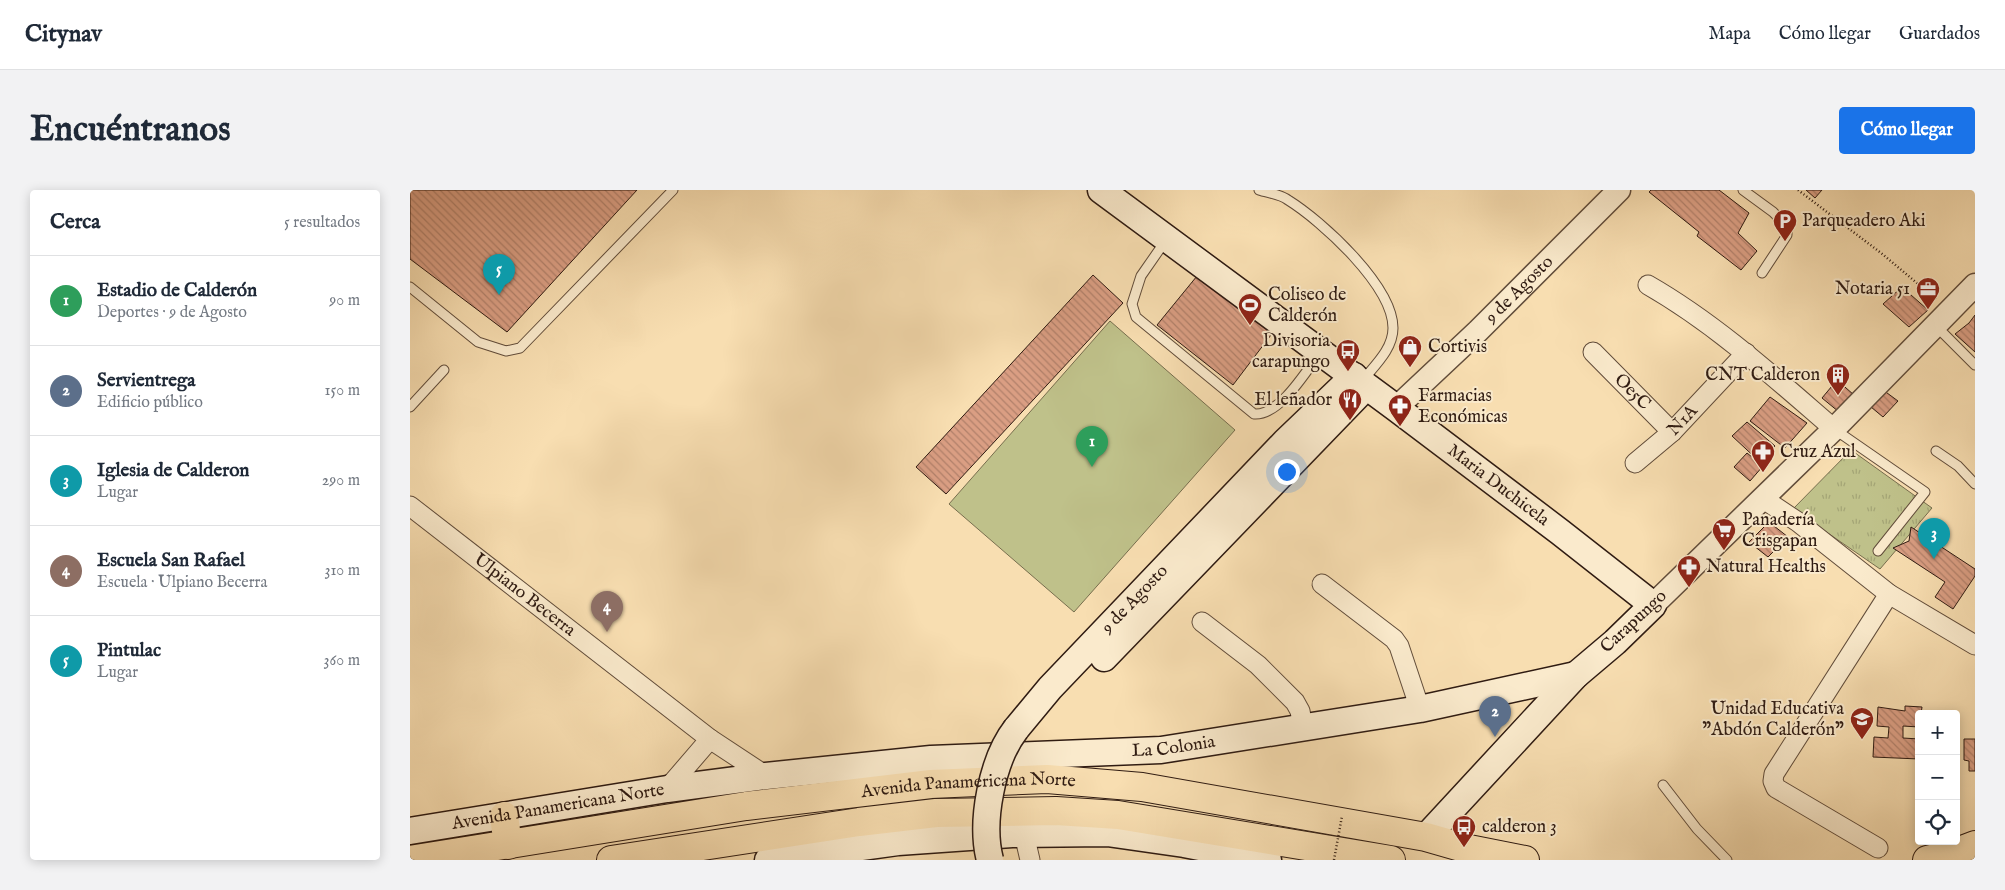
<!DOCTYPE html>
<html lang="es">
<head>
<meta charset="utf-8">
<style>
  :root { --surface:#fff; --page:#f2f2f3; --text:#1f2937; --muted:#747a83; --line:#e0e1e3; --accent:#1a73e8 }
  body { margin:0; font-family:"IM FELL English",serif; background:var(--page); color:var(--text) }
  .controls { position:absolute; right:15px; bottom:15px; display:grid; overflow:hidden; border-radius:5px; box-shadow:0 2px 12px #0003 }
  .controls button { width:45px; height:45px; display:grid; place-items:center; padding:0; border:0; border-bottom:1px solid var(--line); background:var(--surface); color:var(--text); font:25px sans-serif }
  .you { position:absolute; left:876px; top:281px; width:18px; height:18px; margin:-12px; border:4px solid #fff; border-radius:50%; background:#1a73e8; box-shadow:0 0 0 8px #1a73e833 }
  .badge { display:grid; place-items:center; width:32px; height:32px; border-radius:50%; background:var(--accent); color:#fff; font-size:16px; font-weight:700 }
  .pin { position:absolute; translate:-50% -41px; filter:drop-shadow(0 1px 2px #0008) }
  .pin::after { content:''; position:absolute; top:26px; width:18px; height:15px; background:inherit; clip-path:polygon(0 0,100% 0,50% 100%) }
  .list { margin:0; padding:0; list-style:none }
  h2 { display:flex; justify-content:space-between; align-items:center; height:65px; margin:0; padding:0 20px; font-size:21px }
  h2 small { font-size:16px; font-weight:400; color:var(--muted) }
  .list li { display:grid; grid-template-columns:32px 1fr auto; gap:15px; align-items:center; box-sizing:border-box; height:90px; padding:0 20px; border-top:1px solid var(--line) }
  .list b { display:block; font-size:19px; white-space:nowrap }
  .list p { margin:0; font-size:16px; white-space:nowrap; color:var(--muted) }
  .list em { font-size:16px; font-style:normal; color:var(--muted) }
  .icon { flex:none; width:28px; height:28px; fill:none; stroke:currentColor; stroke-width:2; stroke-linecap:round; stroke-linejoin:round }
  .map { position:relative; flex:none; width:1565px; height:670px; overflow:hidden; border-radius:5px }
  header { display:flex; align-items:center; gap:30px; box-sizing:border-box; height:70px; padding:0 25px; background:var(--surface); border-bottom:1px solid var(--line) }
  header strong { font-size:24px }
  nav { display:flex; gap:28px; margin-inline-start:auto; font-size:18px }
  .intro { display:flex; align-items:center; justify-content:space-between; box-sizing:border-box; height:120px; padding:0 30px }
  h1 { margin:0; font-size:35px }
  .button { padding:12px 22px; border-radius:5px; background:var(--accent); color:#fff; font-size:18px; font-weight:700 }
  main { display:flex; gap:30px; padding:0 30px }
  aside { flex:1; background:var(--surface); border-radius:5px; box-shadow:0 2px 12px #0003 }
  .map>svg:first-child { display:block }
  .grass { fill:url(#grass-tufts); stroke:#776e4e }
  .pitch { fill:#bfc18a; stroke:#776e4e }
  .building { fill:url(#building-back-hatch); stroke:#2f1b12 }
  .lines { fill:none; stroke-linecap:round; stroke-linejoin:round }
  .service-casing { stroke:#614c3a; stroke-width:11 }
  .minor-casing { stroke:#614c3a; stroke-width:21 }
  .tertiary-casing { stroke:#614c3a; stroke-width:25 }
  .secondary-casing { stroke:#2f1b12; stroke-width:29 }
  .trunk-casing { stroke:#2f1b12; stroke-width:30 }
  .path { stroke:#2f1b12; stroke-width:2.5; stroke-dasharray:1 2.5; stroke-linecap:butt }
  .service { stroke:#faeacc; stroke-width:9 }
  .minor { stroke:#faeacc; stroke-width:19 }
  .tertiary { stroke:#faeacc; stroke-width:22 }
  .secondary { stroke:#faeacc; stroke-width:26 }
  .trunk { stroke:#f8deb1; stroke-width:28 }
  .secondary-bridge-casing { stroke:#2f1b12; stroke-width:29; stroke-linecap:butt }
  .path-bridge { stroke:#2f1b12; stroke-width:2.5; stroke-dasharray:1 2.5; stroke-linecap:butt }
  .secondary-bridge { stroke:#faeacc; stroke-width:26 }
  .labels { text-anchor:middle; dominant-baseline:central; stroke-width:4; stroke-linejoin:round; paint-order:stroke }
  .poi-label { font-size:18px; fill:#2f1b12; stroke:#faeacc; text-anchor:start }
  .street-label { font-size:18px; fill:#2f1b12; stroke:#faeacc }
</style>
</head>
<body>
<header>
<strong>Citynav</strong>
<nav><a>Mapa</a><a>Cómo llegar</a><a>Guardados</a></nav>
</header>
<div class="intro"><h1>Encuéntranos</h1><a class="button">Cómo llegar</a></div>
<main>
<aside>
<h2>Cerca<small>5 resultados</small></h2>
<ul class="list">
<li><span class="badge" style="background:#2e9e5b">1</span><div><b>Estadio de Calderón</b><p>Deportes · 9 de Agosto</p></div><em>90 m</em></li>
<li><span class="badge" style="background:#5c6f8a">2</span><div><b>Servientrega</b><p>Edificio público</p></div><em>150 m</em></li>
<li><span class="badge" style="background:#0f9aa8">3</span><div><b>Iglesia de Calderon</b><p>Lugar</p></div><em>290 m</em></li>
<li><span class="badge" style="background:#8d6e63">4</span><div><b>Escuela San Rafael</b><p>Escuela · Ulpiano Becerra</p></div><em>310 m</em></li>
<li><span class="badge" style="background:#0f9aa8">5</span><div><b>Pintulac</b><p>Lugar</p></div><em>360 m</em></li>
</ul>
</aside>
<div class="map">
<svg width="1565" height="670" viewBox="0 0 1565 670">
  <defs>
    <pattern id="grass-tufts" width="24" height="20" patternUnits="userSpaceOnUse" patternTransform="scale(1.25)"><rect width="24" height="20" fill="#bfc18a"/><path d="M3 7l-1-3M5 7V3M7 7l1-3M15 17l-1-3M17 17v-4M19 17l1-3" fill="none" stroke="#a4a576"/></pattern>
    <pattern id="building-back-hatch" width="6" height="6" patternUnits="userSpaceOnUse" patternTransform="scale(1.25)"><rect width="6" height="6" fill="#da9e83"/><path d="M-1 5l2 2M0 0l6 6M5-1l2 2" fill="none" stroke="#b1806a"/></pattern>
  </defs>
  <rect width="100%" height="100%" fill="#f8deb1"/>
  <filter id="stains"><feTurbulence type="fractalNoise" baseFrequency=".004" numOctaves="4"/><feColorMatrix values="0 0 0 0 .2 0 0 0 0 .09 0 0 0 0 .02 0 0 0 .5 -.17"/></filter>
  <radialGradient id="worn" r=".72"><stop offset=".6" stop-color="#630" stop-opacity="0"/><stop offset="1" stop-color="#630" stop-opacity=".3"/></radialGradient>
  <path class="grass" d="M1441,260L1522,318L1470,379L1383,319Z"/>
  <path class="pitch" d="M700,131L825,240L664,422L539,314Z"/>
  <path class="building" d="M0,0H227L97,142L0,69Z
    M1241,0H1309L1339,23L1328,43L1347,61L1331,80L1287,46L1289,42L1239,2Z
    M1396,0H1412L1405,8Z
    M683,85L713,113L536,304L506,277Z
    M787,86L864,141L823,195L747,135Z
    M1492,97L1518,120L1499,137L1473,114Z
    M1565,125V162L1545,144L1559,133Z
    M1427,190L1444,205L1429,222L1412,208Z
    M1469,197L1488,211L1473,227L1455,212Z
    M1360,207L1397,233L1375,258L1340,231Z
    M1337,232L1365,256L1350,272L1322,246Z
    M1337,263L1353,276L1340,291L1324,277Z
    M1359,332L1378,347L1358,367L1339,352Z
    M1501,337L1565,379V386L1543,419L1525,407L1535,392L1483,358L1499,351Z
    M1495,516L1512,517L1511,524H1509V537L1493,536V548L1509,549V569L1463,567L1464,547L1478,548L1479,537L1467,536L1468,517L1495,521Z
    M1554,549H1565V581H1559V571L1554,570Z"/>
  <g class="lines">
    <g class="service-casing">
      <path id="service" d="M849,0C858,3 870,4 878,10C912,31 983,96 983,138C983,159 965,175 953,190
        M1333,0L1363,22L1377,36V45L1352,83
        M756,50L731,86L722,114L726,127L844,224C869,226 895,183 909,164
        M0,97L68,152L96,161L110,158L263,0
        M1525,135L1565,175
        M0,217L34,180
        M1424,239L1515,302L1468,361
        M1526,261L1548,276L1565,294
        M1253,595L1287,639L1317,670"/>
    </g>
    <g class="minor-casing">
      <g id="minor">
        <path d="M1238,95C1306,134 1365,188 1424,239"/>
        <path id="s1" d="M1183,162L1262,242"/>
        <path id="s2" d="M1225,273L1262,242L1336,163"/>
        <path d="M1352,308L1388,332L1479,404L1565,455"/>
        <path id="s3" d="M0,316L300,549L356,586"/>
        <path d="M912,394L984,449L989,456L1010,519"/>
        <path d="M792,432L848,475L885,512L890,521L893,537"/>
        <path d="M257,599L300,549"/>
        <path d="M614,644L620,670"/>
        <path d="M1468,658L1366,598L1363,591L1364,584L1479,404"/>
      </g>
    </g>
    <g class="tertiary-casing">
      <g id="tertiary">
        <path id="s4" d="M986,218L1068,141L1209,0"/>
        <path d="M1243,415L1424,239L1565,95"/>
      </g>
    </g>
    <g class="secondary-casing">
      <g id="secondary">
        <path id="s5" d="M691,0L986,218L1150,342L1243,415L1205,452L1166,485L1016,647"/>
        <path d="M694,468L948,205"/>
        <path id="s6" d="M606,539L640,498L875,252L944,186"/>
        <path id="s7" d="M0,641L257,599L356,586L521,569L751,560L1010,519L1166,485"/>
        <path d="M358,670L488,652L602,644L697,643L774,654L858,670"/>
      </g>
    </g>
    <g class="trunk-casing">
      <g id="trunk">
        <path d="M94,626L98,655"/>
        <path id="s8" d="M0,670L336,616L521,594L637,589L732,597L1016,647L1054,658L1115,670"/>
        <path d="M201,670L449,632L526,623L646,621L708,625L981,670"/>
        <path d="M1517,670L1544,663L1565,655"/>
      </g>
    </g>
    <path class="path" d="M1388,0L1471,63L1526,109"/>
    <use href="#service" class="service"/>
    <use href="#minor" class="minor"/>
    <use href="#tertiary" class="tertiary"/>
    <use href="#secondary" class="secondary"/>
    <use href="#trunk" class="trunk"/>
    <g class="secondary-bridge-casing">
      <path id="secondary-bridge" d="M580,670C570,632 582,570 606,539"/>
    </g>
    <path class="path-bridge" d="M924,670L932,626"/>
    <use href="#secondary-bridge" class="secondary-bridge"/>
  </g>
  <defs>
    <g id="parking-pin" transform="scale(1.25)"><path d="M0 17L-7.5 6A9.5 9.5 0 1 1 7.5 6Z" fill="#8f2418" stroke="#faeacc"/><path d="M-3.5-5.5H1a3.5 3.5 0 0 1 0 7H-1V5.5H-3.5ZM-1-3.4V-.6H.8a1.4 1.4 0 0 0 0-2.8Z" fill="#fff"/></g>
    <g id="office-pin" transform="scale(1.25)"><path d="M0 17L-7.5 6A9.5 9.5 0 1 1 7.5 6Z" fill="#8f2418" stroke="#faeacc"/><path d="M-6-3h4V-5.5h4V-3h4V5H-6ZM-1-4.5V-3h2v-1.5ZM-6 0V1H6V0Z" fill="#fff"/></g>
    <g id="stadium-pin" transform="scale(1.25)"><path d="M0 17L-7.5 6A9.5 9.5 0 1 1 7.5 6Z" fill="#8f2418" stroke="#faeacc"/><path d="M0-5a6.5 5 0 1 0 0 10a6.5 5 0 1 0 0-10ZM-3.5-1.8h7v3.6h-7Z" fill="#fff"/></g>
    <g id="shop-pin" transform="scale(1.25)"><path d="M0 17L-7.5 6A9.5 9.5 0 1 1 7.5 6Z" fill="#8f2418" stroke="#faeacc"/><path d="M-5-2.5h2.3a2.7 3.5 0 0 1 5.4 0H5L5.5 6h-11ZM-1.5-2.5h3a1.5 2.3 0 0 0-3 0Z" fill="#fff"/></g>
    <g id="bus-pin" transform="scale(1.25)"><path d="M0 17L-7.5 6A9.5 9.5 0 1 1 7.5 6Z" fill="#8f2418" stroke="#faeacc"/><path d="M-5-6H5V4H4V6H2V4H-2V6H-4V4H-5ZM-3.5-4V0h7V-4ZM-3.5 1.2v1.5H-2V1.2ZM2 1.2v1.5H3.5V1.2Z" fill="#fff"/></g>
    <g id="building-pin" transform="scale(1.25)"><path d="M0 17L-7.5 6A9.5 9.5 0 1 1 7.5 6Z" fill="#8f2418" stroke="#faeacc"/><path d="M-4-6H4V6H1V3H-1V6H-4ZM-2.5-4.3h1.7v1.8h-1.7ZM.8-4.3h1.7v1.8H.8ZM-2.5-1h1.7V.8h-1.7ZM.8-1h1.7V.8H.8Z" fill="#fff"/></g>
    <g id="restaurant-pin" transform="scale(1.25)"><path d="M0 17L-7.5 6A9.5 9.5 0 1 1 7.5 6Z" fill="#8f2418" stroke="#faeacc"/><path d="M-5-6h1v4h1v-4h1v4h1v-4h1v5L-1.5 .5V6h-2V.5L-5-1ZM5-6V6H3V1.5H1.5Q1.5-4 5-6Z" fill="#fff"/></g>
    <g id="pharmacy-pin" transform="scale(1.25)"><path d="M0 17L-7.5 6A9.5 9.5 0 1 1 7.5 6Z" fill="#8f2418" stroke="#faeacc"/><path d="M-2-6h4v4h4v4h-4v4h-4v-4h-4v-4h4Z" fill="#fff"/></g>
    <g id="supermarket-pin" transform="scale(1.25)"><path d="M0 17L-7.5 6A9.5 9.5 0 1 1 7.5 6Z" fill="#8f2418" stroke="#faeacc"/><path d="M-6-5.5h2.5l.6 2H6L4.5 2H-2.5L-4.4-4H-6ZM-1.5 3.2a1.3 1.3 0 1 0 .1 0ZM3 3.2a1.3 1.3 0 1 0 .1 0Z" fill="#fff"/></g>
    <g id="school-pin" transform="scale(1.25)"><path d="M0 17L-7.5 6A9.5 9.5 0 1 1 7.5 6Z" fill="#8f2418" stroke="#faeacc"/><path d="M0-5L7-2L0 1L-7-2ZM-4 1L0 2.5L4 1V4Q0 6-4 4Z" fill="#fff"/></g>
  </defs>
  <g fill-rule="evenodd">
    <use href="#parking-pin" x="1375" y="31"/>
    <use href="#office-pin" x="1518" y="99"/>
    <use href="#stadium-pin" x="840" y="115"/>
    <use href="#shop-pin" x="1000" y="157"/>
    <use href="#bus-pin" x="938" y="161"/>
    <use href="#building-pin" x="1428" y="185"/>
    <use href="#restaurant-pin" x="940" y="210"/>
    <use href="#pharmacy-pin" x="990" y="216"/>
    <use href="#pharmacy-pin" x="1353" y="262"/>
    <use href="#supermarket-pin" x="1314" y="340"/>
    <use href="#pharmacy-pin" x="1279" y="377"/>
    <use href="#school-pin" x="1452" y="529"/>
    <use href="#bus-pin" x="1054" y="637"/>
  </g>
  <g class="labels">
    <g class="poi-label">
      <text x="1392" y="31">Parqueadero Aki</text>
      <text x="1500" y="99" text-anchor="end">Notaria 51</text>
      <text x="858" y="105">Coliseo de<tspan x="858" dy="21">Calderón</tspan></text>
      <text x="920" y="151" text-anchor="end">Divisoria<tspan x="920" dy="21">carapungo</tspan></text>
      <text x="1018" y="157">Cortivis</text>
      <text x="1410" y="185" text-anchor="end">CNT Calderon</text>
      <text x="1008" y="206">Farmacias<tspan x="1008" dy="21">Económicas</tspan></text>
      <text x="922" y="210" text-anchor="end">El leñador</text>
      <text x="1370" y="262">Cruz Azul</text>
      <text x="1332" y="330">Panadería<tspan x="1332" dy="21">Crisgapan</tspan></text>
      <text x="1296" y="377">Natural Healths</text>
      <text x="1434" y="519" text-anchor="end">Unidad Educativa<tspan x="1434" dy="21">"Abdón Calderón"</tspan></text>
      <text x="1072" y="637">calderon 3</text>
    </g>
    <g class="street-label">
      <text stroke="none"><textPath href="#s4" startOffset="171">9 de Agosto</textPath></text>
      <text stroke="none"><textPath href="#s1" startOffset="56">Oe5C</textPath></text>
      <text stroke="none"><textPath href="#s2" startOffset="64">N1A</textPath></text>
      <text stroke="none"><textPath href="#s5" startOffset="495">Maria Duchicela</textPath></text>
      <text stroke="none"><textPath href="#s3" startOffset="145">Ulpiano Becerra</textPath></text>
      <text stroke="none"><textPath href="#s6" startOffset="176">9 de Agosto</textPath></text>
      <text transform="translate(1224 432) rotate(-43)">Carapungo</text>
      <text stroke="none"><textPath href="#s7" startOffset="769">La Colonia</textPath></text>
      <text stroke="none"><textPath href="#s8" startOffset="564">Avenida Panamericana Norte</textPath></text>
      <text stroke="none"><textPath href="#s7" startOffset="150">Avenida Panamericana Norte</textPath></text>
    </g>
  </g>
  <rect width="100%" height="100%" filter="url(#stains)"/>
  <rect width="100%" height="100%" fill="url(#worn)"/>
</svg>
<div class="controls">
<button>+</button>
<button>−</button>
<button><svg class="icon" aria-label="locate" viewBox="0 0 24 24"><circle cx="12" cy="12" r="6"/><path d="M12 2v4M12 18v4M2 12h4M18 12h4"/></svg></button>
</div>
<div class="you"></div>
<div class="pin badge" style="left:682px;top:277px;background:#2e9e5b">1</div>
<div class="pin badge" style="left:1085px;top:547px;background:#5c6f8a">2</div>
<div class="pin badge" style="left:1524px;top:369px;background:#0f9aa8">3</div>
<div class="pin badge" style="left:197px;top:442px;background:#8d6e63">4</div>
<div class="pin badge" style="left:89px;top:105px;background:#0f9aa8">5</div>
</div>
</main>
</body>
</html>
